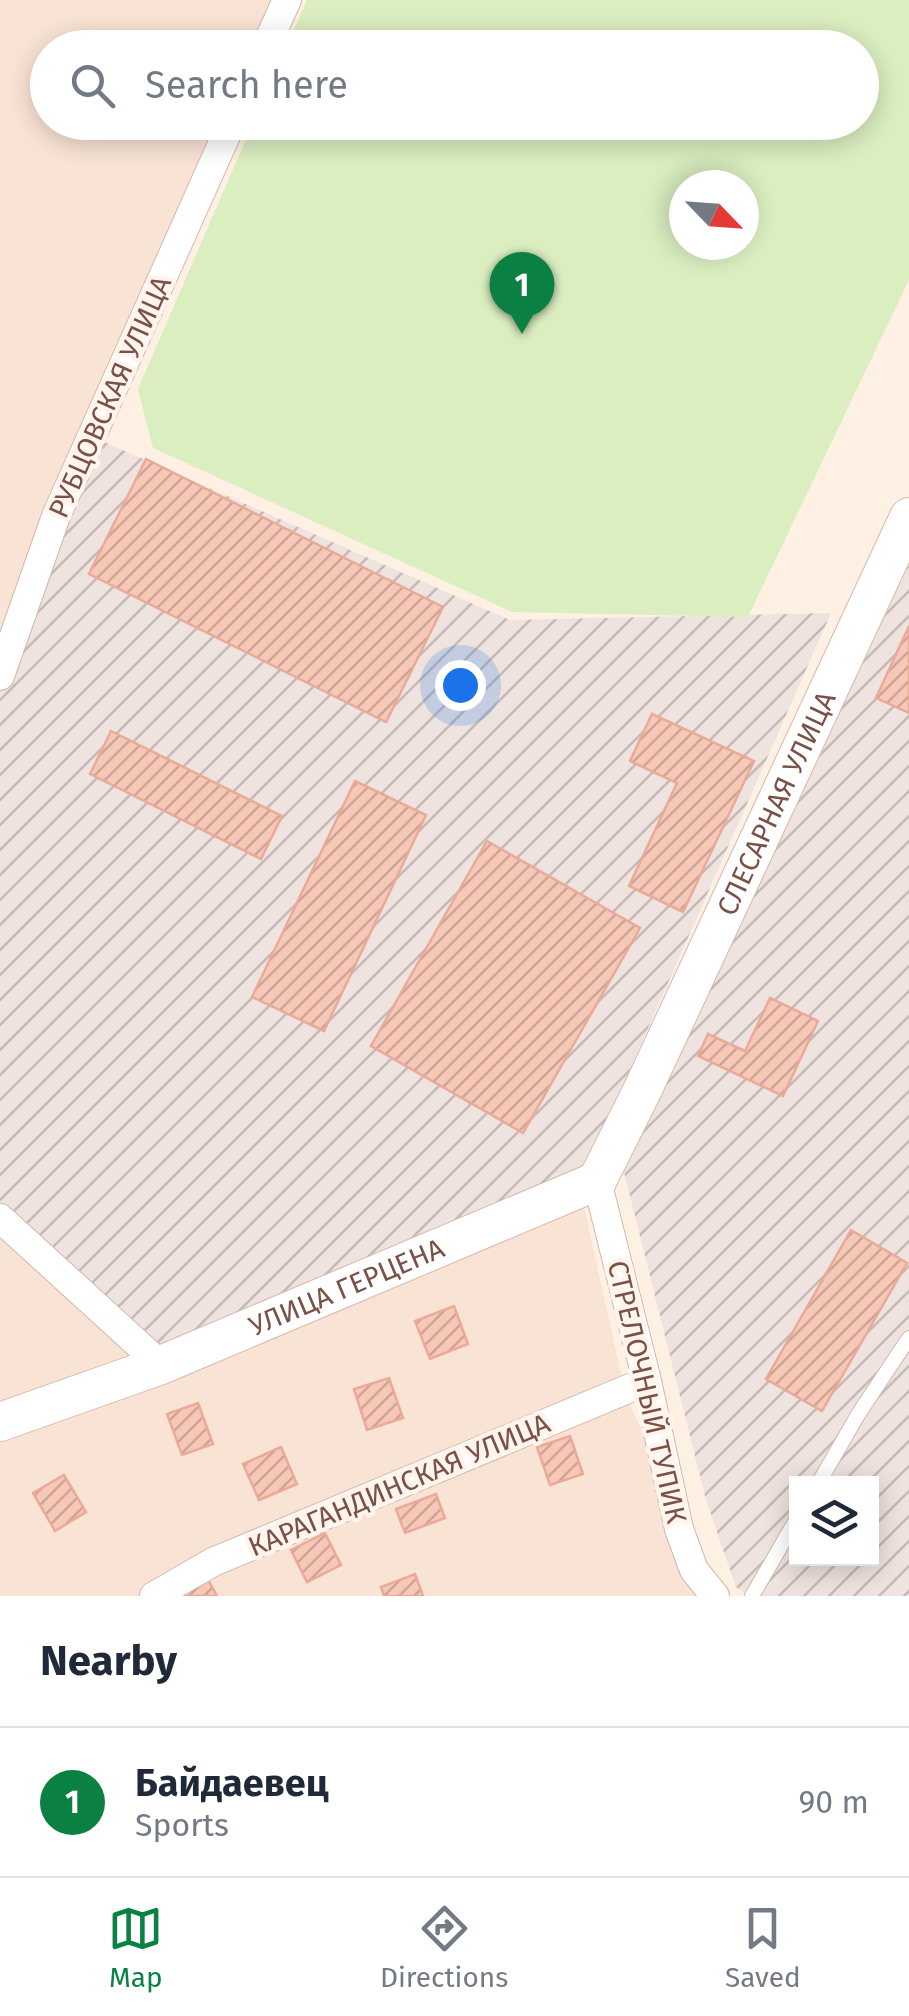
<!DOCTYPE html>
<html lang="en">
<head>
<meta charset="utf-8">
<style>
  :root { --surface:#fff; --page:#f6f6f7; --text:#1f2937; --muted:#747a83; --line:#e0e1e3; --accent:#0b8043 }
  body { margin:0; font-family:"Fira Sans",sans-serif; background:var(--page); color:var(--text) }
  .controls { position:absolute; right:30px; bottom:30px; display:grid; overflow:hidden; border-radius:0px; box-shadow:0 5px 25px #0003 }
  .controls button { width:90px; height:90px; display:grid; place-items:center; padding:0; border:0; border-bottom:2px solid var(--line); background:var(--surface); color:var(--text); font:50px sans-serif }
  .compass { position:absolute; left:669px; top:170px; width:90px; height:90px; border-radius:50%; background:var(--surface); box-shadow:0 5px 25px #0003; rotate:115deg }
  .you { position:absolute; left:460px; top:685px; width:35px; height:35px; margin:-25px; border:8px solid #fff; border-radius:50%; background:#1a73e8; box-shadow:0 0 0 15px #1a73e833 }
  .badge { display:grid; place-items:center; width:65px; height:65px; border-radius:50%; background:var(--accent); color:#fff; font-size:32px; font-weight:700 }
  .pin { position:absolute; translate:-50% -82px; filter:drop-shadow(0 2px 5px #0008) }
  .pin::after { content:''; position:absolute; top:52px; width:35px; height:30px; background:inherit; clip-path:polygon(0 0,100% 0,50% 100%) }
  .list { margin:0; padding:0; list-style:none }
  h2 { display:flex; justify-content:space-between; align-items:center; height:130px; margin:0; padding:0 40px; font-size:42px }
  h2 small { font-size:32px; font-weight:400; color:var(--muted) }
  .list li { display:grid; grid-template-columns:65px 1fr auto; gap:30px; align-items:center; box-sizing:border-box; height:150px; padding:0 40px; border-top:2px solid var(--line) }
  .list b { display:block; font-size:38px; white-space:nowrap }
  .list p { margin:0; font-size:32px; white-space:nowrap; color:var(--muted) }
  .list em { font-size:32px; font-style:normal; color:var(--muted) }
  .icon { flex:none; width:55px; height:55px; fill:none; stroke:currentColor; stroke-width:2; stroke-linecap:round; stroke-linejoin:round }
  .map { position:relative; flex:none; width:909px; height:1596px; overflow:hidden }
  .search { position:absolute; background:var(--surface); box-shadow:0 5px 25px #0003; left:30px; right:30px; top:30px; height:110px; display:flex; align-items:center; gap:25px; box-sizing:border-box; padding:0 35px; border-radius:55px; color:var(--muted); font-size:38px }
  .sheet { height:280px; background:var(--surface) }
  nav { display:flex; justify-content:space-around; align-items:center; box-sizing:border-box; height:140px; border-top:2px solid var(--line); background:var(--surface); font-size:28px; color:var(--muted) }
  nav a { display:grid; justify-items:center; gap:5px }
  nav .on { color:var(--accent) }
  .map>svg:first-child { display:block }
  .residential { fill:#f9e3d4 }
  .industrial { fill:url(#industrial-furrows); fill-rule:evenodd }
  .green { fill:#daeec0; fill-rule:evenodd }
  .building { fill:url(#building-hatch); stroke:#ebaa97; stroke-width:2.5 }
  .lines { fill:none; stroke-linecap:round; stroke-linejoin:round }
  .service-casing { stroke:#d4b7ab; stroke-width:16 }
  .minor-casing { stroke:#d4b7ab; stroke-width:30 }
  .secondary-casing { stroke:#dab8aa; stroke-width:40 }
  .service { stroke:#fff; stroke-width:14 }
  .minor { stroke:#fff; stroke-width:28 }
  .secondary { stroke:#fff; stroke-width:38 }
  .labels { text-anchor:middle; dominant-baseline:central; stroke-width:9; stroke-linejoin:round; paint-order:stroke }
  .street-label { font-size:28px; fill:#7a5146; stroke:#fff5ec }
</style>
</head>
<body>
<div class="map">
<svg width="909" height="1596" viewBox="0 0 909 1596">
  <defs>
    <pattern id="industrial-furrows" width="10" height="10" patternUnits="userSpaceOnUse" patternTransform="scale(2.5)"><rect width="10" height="10" fill="#eee3df"/><path d="M-1 1l2-2M0 10L10 0M9 11l2-2" fill="none" stroke="#c6bab7"/></pattern>
    <pattern id="building-hatch" width="6" height="6" patternUnits="userSpaceOnUse" patternTransform="scale(2.5)"><rect width="6" height="6" fill="#f7c8b8"/><path d="M-1 1l2-2M0 6l6-6M5 7l2-2" fill="none" stroke="#cda597"/></pattern>
  </defs>
  <rect width="100%" height="100%" fill="#fff0e4"/>
  <path class="residential" d="M0,0H277L257,47L48,48V122L226,123L0,674Z
    M579,1185L626,1396L717,1596H0V1215Z"/>
  <path class="industrial" d="M93,437L510,620L831,613L579,1185L153,1362L0,1215V674Z
    M909,565V1596H748L736,1587L706,1500L623,1168ZM796,1484H872V1558H796Z"/>
  <path class="green" d="M307,0H909V280L748,617L512,612L153,448L138,389L253,123L862,122V48L286,47ZM744,185V245H684V185Z"/>
  <path class="building" d="M146,459L443,607L386,722L89,574Z
    M909,626V713L876,698Z
    M652,714L754,761L683,912L629,886L677,783L630,761Z
    M111,731L282,816L261,859L90,774Z
    M355,781L426,815L324,1031L252,997Z
    M487,841L640,928L523,1133L371,1046Z
    M770,998L818,1021L783,1096L698,1056L708,1034L745,1051Z
    M851,1230L907,1263L822,1411L766,1379Z
    M454,1306L468,1344L430,1359L415,1321Z
    M389,1378L403,1418L367,1430L354,1389Z
    M198,1403L213,1444L182,1455L167,1414Z
    M570,1436L583,1474L550,1485L537,1447Z
    M281,1447L297,1484L259,1500L243,1464Z
    M64,1475L86,1512L55,1531L33,1493Z
    M436,1494L445,1518L405,1533L396,1509Z
    M325,1533L341,1565L307,1582L291,1550Z
    M415,1574L423,1596H384L381,1587Z
    M207,1578L217,1596H177Z"/>
  <g class="lines">
    <g class="service-casing">
      <path id="service" d="M818,1484L859,1413L909,1338
        M752,1596L796,1520"/>
    </g>
    <g class="minor-casing">
      <path id="minor" d="M265,48L287,0
        M0,676L56,516L232,122
        M597,1181L647,1381L679,1529L694,1570L715,1596
        M0,1218L161,1365
        M154,1596L213,1562L647,1381"/>
    </g>
    <g class="secondary-casing">
      <g id="secondary">
        <path id="s1" d="M0,1422L161,1365L597,1181L642,1091L909,517"/>
      </g>
    </g>
    <use href="#service" class="service"/>
    <use href="#minor" class="minor"/>
    <use href="#secondary" class="secondary"/>
  </g>
  <g class="labels">
    <g class="street-label">
      <text transform="translate(110 397) rotate(-66)">РУБЦОВСКАЯ УЛИЦА</text>
      <text stroke="none"><textPath href="#s1" startOffset="1062">СЛЕСАРНАЯ УЛИЦА</textPath></text>
      <text stroke="none"><textPath href="#s1" startOffset="372">УЛИЦА ГЕРЦЕНА</textPath></text>
      <text transform="translate(647 1392) rotate(77)">СТРЕЛОЧНЫЙ ТУПИК</text>
      <text transform="translate(399 1485) rotate(-23)">КАРАГАНДИНСКАЯ УЛИЦА</text>
    </g>
  </g>
</svg>
<div class="controls">
<button><svg class="icon" aria-label="layers" viewBox="0 0 24 24"><path d="M12 4l9 5-9 5-9-5zM3 14l9 5 9-5"/></svg></button>
</div>
<svg class="compass" viewBox="-18 -18 36 36"><path d="M0-13l5 13h-10z" fill="#e53935"/><path d="M0 13l5-13h-10z" fill="#747a83"/></svg>
<div class="you"></div>
<div class="pin badge" style="left:522px;top:334px">1</div>
<div class="search"><svg class="icon" aria-label="search" viewBox="0 0 24 24"><circle cx="10" cy="10" r="6"/><path d="M15 15l6 6"/></svg>Search here</div>
</div>
<section class="sheet">
<h2>Nearby<small></small></h2>
<ul class="list">
<li><span class="badge">1</span><div><b>Байдаевец</b><p>Sports</p></div><em>90 m</em></li>
</ul>
</section>
<nav>
<a class="on"><svg class="icon" aria-label="map" viewBox="0 0 24 24"><path d="M3 6l6-2 6 2 6-2v14l-6 2-6-2-6 2zM9 4v14M15 6v14"/></svg>Map</a>
<a><svg class="icon" aria-label="directions" viewBox="0 0 24 24"><path d="M12 3l9 9-9 9-9-9zM9 14v-3h6M13 9l2 2-2 2"/></svg>Directions</a>
<a><svg class="icon" aria-label="saved" viewBox="0 0 24 24"><path d="M7 4h10v16l-5-4-5 4z"/></svg>Saved</a>
</nav>
</body>
</html>
